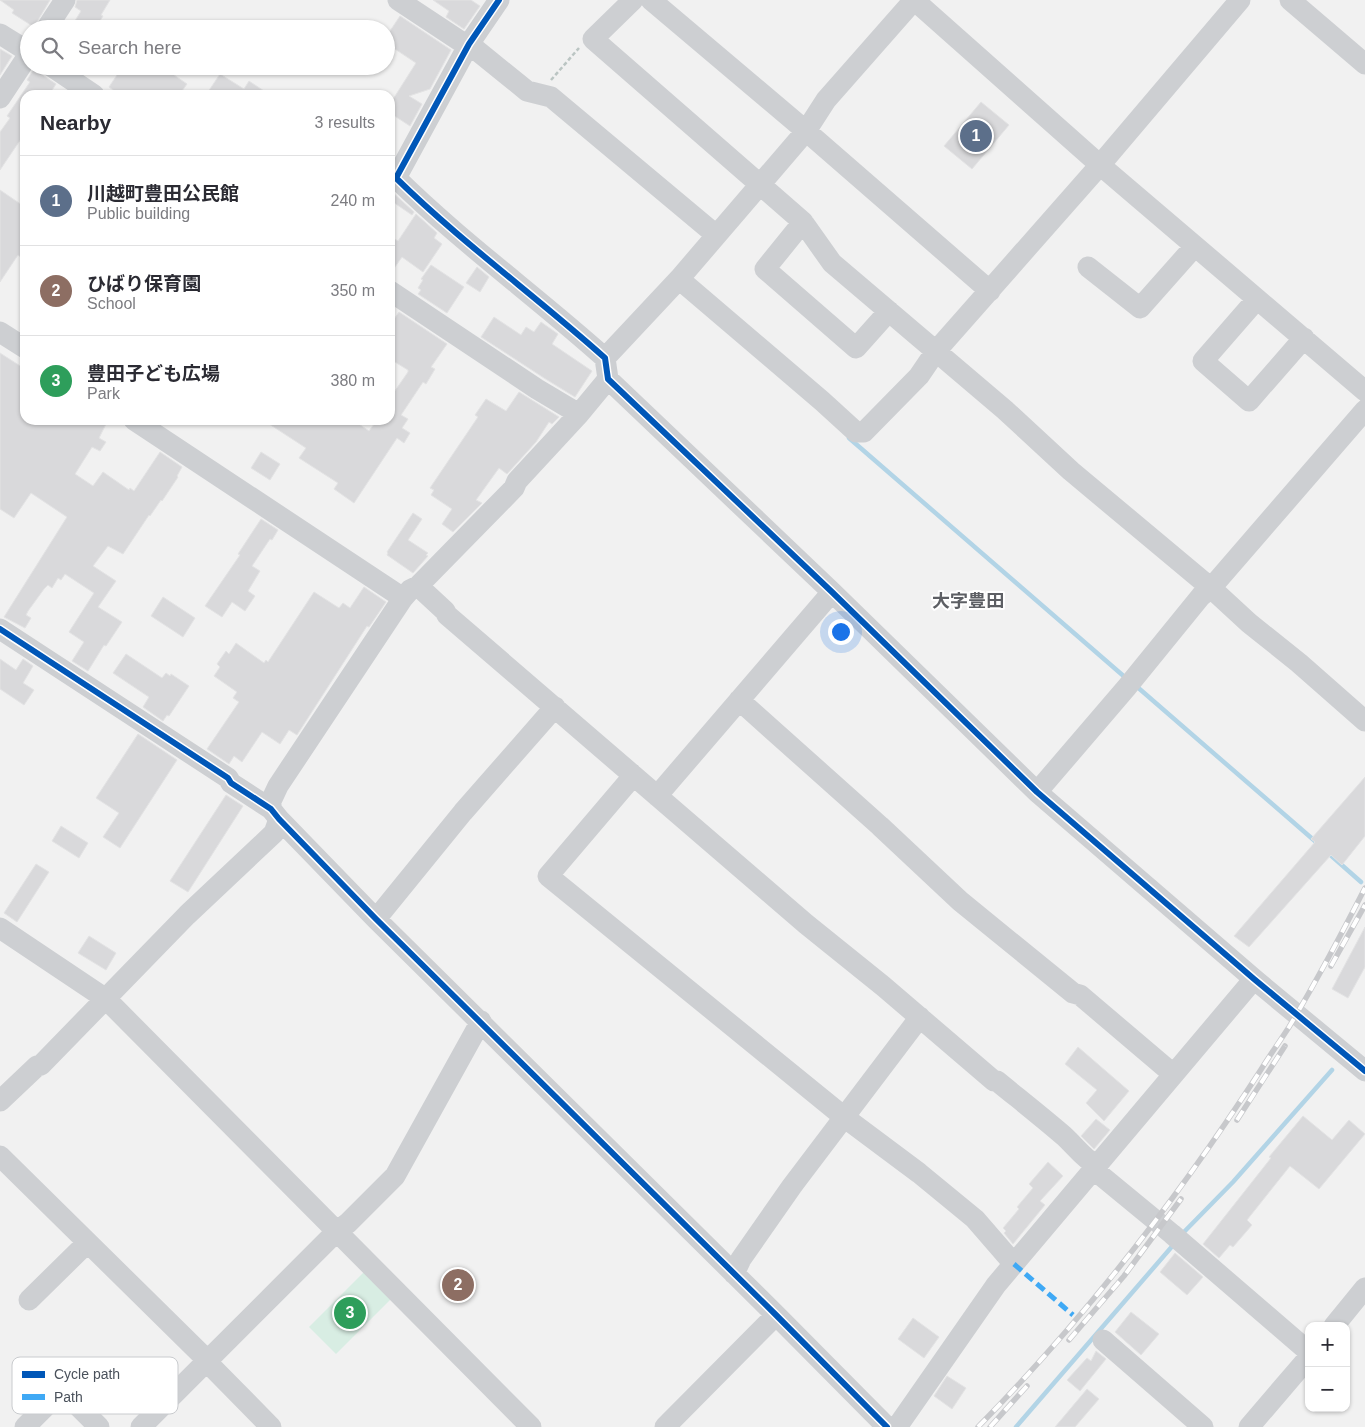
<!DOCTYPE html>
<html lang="en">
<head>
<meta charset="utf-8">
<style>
  :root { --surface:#fff; --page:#f7f7f7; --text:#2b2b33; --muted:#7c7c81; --line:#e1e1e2; --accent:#1a73e8 }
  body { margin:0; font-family:Arial,"Noto Sans JP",sans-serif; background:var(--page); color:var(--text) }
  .controls { position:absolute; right:15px; bottom:15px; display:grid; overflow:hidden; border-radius:10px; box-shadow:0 1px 4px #0004 }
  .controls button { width:45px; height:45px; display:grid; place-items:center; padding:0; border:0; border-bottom:1px solid var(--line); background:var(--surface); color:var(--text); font:25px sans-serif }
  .you { position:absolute; left:840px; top:631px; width:18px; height:18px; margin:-12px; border:4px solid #fff; border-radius:50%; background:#1a73e8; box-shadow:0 0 0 8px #1a73e833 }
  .badge { display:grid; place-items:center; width:32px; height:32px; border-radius:50%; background:var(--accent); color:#fff; font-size:16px; font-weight:700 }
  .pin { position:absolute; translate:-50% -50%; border:2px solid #fff; box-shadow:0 1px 5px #0006 }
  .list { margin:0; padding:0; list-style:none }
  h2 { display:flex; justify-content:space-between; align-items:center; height:65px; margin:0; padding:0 20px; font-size:21px }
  h2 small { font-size:16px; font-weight:400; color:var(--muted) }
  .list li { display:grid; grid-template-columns:32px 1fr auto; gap:15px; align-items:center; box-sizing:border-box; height:90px; padding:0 20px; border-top:1px solid var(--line) }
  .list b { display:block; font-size:19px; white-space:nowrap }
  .list p { margin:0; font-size:16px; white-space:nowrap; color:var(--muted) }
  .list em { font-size:16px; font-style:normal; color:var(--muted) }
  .icon { flex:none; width:28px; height:28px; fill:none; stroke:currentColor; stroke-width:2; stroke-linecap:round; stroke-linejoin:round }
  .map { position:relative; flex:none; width:1365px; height:1427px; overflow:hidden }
  .search { position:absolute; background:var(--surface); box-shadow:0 1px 4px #0004; left:20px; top:20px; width:375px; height:55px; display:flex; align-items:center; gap:12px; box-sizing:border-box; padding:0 18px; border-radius:28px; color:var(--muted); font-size:19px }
  .panel { position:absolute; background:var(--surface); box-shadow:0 1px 4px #0004; left:20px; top:90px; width:375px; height:335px; border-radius:15px }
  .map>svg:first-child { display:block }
  .green { fill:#d8ede3 }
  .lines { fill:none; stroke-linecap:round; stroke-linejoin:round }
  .stream { stroke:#b2d4e6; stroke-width:4.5 }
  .building { fill:#d9d9db; stroke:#e3e3e4 }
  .path { stroke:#bbc5c3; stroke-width:2.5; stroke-dasharray:4 2.5; stroke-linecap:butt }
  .minor { stroke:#cdcfd2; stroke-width:21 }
  .rail-casing { stroke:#c7c8cb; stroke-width:5.5 }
  .rail { stroke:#fff; stroke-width:4; stroke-dasharray:11; stroke-linecap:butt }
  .quiet { stroke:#3fa9f5; stroke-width:5; stroke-dasharray:10 5; stroke-linecap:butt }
  .cycleway-casing { stroke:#fff; stroke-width:9 }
  .cycleway { stroke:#0057b8; stroke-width:6 }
  .labels { text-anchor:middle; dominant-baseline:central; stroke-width:4; stroke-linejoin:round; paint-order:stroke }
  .quarter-label { font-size:18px; font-weight:bold; fill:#5d5f64; stroke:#fff }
  .key { fill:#fff; stroke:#c9cbce; stroke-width:1 }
  .key-label { font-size:14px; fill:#4a515b }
</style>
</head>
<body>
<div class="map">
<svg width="1365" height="1427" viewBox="0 0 1365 1427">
  <rect width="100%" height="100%" fill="#f1f1f1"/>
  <path class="green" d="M364,1272L391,1299L336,1354L309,1327Z"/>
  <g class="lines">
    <path class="stream" d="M849,438L1127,679
      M1135,685L1316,842
      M1327,852L1361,882
      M1181,1235L1233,1182L1332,1070
      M1016,1427L1175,1243"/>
  </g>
  <path class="building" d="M0,0H50L34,27L12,13L14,10Z
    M77,0H110L101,15L103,16L95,29H70L81,11L75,7Z
    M433,0H471L480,6L464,29L446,17L449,11Z
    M400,16L451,50L430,89L409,96L422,104L410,126L390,113V104L416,63L386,43V37Z
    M0,49L12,56L0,75Z
    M123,66H161L187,84L179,95H120L109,87Z
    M35,67L44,76L56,84L49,95H25V133L0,170V132L10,118L7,116L30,82L27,80Z
    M220,74L244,89L249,81L270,95H206Z
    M981,102L1009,125L972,169L944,146Z
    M0,190L25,207V260L18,255L0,282Z
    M390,190L414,212L412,215L390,200Z
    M416,214L437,233L434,238L442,244L423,272L402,257L390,274V236L398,241Z
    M431,265L464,287L447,313L418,294L421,290L418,288L423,280L421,279Z
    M477,267L489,277L480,292L466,283Z
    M399,312L447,344L431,367L435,369L426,384L423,382L401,415L408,419L402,428L410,433L404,443L397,438L354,503L334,489L338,483L299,458L306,448L263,420H353L369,431L377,420H390V398L408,372V370L390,359V325Z
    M494,317L521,335L526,327L534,332L541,322L558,334L552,344L592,371L575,397L544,378L481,337Z
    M0,353L25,369V420H108L99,438L106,442L100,451L92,447L75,474L93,486L103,472L129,490L130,488L134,491L160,452L182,467L177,476L178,477L162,501L161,500L150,516L149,515L123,554L108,546L93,566L116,581L98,607L122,622L106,646L104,645L88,671L72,661L84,642L69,632L94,593L65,574L61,580L58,578L52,588L48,585L44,589L28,611L26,615L31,618L25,628L4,617L67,517L31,493L14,518L0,509Z
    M519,392L559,417L552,424L549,422L536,442L507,474L499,468L476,500L482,503L453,532L442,524L452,509L431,495L434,490L430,488L478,417L475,415L486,399L506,411Z
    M261,452L280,464L270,480L251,468Z
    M413,513L422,519L408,540L428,553L426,555L428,556L413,573L387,555L388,553L387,552Z
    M261,519L278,530L272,540L270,539L252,566L260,571L248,591L255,596L245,611L232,602L222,617L205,606L240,555L238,554Z
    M364,587L386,602L369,627L367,626L297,735L289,730L280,744L262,732L242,762L234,756L229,764L207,749L239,702L233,698L237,692L214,676L220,667L217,664L226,651L229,654L236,643L264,663L266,660L268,662L314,592L339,608L343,603L350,608Z
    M163,597L195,618L183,637L151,616Z
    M126,654L162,678L166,673L170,676L171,674L189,686L169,716L167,715L163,721L143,707L149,697L113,673Z
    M0,659L16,670L23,659L33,666L23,683L34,690L24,705L0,689Z
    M138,734L177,760L120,848L103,837L119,813L96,798Z
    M1365,777V836L1342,865L1331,855L1249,947L1234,936L1315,842L1311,839Z
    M226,795L243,806L188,892L170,881Z
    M61,826L88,843L79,858L52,841Z
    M36,864L49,872L17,922L4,913Z
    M1365,927V967L1348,998L1332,989Z
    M89,936L116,953L106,970L78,953Z
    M1078,1047L1129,1091L1104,1121L1086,1103L1097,1090L1065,1064Z
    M1303,1116L1332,1140L1349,1120L1365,1134L1319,1189L1290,1166L1247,1220L1252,1225L1233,1247L1230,1245L1219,1258L1203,1244L1271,1158L1269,1157Z
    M1096,1119L1110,1130L1094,1149L1081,1136Z
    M1048,1162L1063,1176L1040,1201L1045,1205L1013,1244L1004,1233L1006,1231L1003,1228L1019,1209L1017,1207L1033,1188L1029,1184Z
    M1175,1253L1203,1277L1187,1295L1160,1272Z
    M1131,1312L1159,1334L1141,1355L1115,1332Z
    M913,1318L939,1337L924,1358L898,1339Z
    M1096,1351L1106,1359L1080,1391L1067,1380L1087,1358L1091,1361Z
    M947,1376L966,1388L952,1409L934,1396Z
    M1087,1389L1099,1399L1075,1427H1055Z"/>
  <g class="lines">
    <path class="path" d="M551,80L579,48"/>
    <path class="minor" d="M398,0L463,43L469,44L527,91L551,97L716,235
      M499,0L469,44L396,178C461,242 537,297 605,358L608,379L832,592L1037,792L1254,979L1365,1071
      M633,0L593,39L803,222L832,263L1005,410L1071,471L1211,588L1249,623L1299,663L1365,721
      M651,0L806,131L990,291
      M914,0L1100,165L1365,391
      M1290,0L1365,64
      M46,29L65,0
      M0,34L29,52
      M51,66L94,95
      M0,98L29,54
      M803,222L765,269L856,348L889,311
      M1088,267L1140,308L1195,246
      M679,279L822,401L856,432H864L919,376L936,351L1100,165L1240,0
      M390,291L537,389L579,414
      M1257,299L1203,361L1249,401L1304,338
      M0,332L25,348
      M605,358L679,279L806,131L826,100L914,0
      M134,420L403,598
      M418,586L445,611L447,615L806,924L883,986L994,1081H997C1019,1099 1042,1117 1064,1136C1075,1146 1084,1159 1096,1165
      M0,629L228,778L231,783L271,809L279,819L376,919L776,1315L887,1427
      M739,700L880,826L960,901L1073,993L1080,995L1173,1074
      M631,773L628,782L548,876L844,1117L919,1173L975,1219L1014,1264
      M1037,792L1127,687L1201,596L1211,588L1365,410
      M657,796L832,592
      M271,809V801L278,786L403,598L410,590L418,586L514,488L517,481L579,414L608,379
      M376,919L463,812L555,707
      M0,928L106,999L531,1427
      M0,1101L37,1066L41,1065L187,915L274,833L279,819
      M0,1156L201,1354L206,1361L271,1427
      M1093,1169L1172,1234L1309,1352
      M734,1274L741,1259L792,1186L920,1017
      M29,1300L87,1243
      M1334,1326L1365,1288
      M1103,1340L1203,1427
      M25,1427L58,1394L64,1392L99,1427
      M141,1427L336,1232L348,1223L395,1176L481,1021
      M665,1427L776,1315
      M897,1427L996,1285L1254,979
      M1249,1427L1309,1357"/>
    <g class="rail-casing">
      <path id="rail" d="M1331,966L1365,905
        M1237,1120L1285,1046
        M1069,1340L1124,1276L1181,1199
        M978,1427C1085,1318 1179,1197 1262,1068C1270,1055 1280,1041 1289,1027C1316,982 1341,935 1365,888
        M990,1427L1027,1386"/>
    </g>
    <use href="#rail" class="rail"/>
    <path class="quiet" d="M1014,1264L1073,1315"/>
    <g class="cycleway-casing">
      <path id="cycleway" d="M499,0L469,44L396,178C461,242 537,297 605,358L608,379L832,592L1037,792L1254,979L1365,1071
        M0,629L228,778L231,783L271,809L279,819L376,919L776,1315L887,1427"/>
    </g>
    <use href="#cycleway" class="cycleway"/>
  </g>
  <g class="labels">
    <g class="quarter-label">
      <text x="968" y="601">大字豊田</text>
    </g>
  </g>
  <rect x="12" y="1357" width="166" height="57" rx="8" class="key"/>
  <rect x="22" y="1371" width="23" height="7" fill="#0057b8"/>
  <rect x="22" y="1394" width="23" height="6" fill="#3fa9f5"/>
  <g class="key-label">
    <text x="54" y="1379">Cycle path</text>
    <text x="54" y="1402">Path</text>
  </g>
</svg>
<div class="controls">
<button>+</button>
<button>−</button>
</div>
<div class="you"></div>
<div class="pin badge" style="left:976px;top:136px;background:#5c6f8a">1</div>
<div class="pin badge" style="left:458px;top:1285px;background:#8d6e63">2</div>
<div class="pin badge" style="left:350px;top:1313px;background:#2e9e5b">3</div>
<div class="search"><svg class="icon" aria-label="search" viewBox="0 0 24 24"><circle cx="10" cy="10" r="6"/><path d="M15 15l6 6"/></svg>Search here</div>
<section class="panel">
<h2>Nearby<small>3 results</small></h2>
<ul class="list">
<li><span class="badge" style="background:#5c6f8a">1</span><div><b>川越町豊田公民館</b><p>Public building</p></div><em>240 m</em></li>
<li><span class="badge" style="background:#8d6e63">2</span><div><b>ひばり保育園</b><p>School</p></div><em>350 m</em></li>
<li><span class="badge" style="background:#2e9e5b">3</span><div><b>豊田子ども広場</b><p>Park</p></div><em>380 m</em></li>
</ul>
</section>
</div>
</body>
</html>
